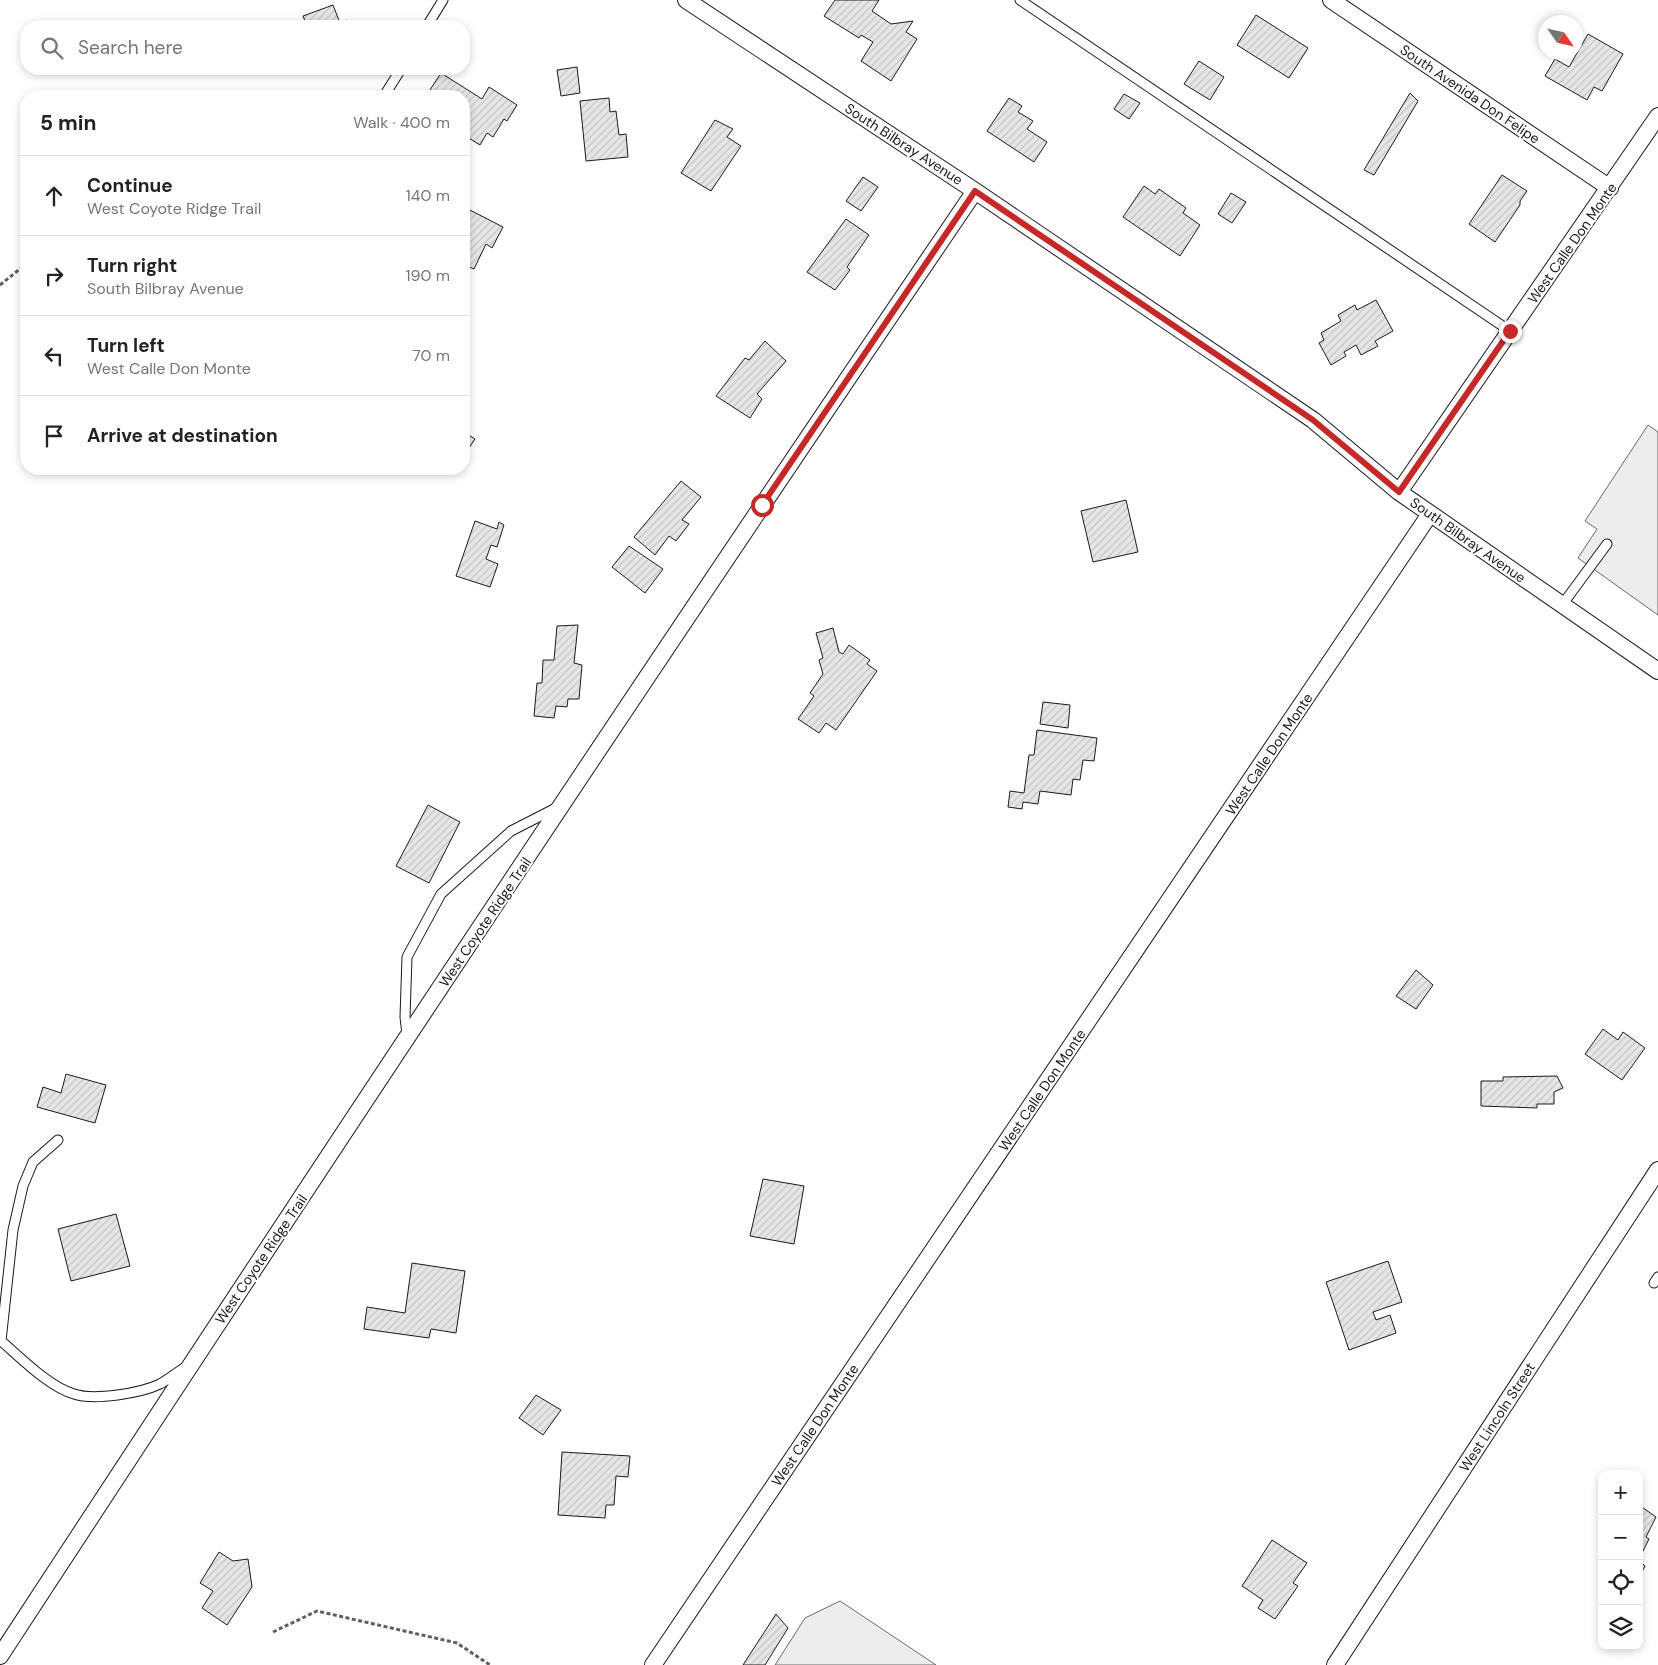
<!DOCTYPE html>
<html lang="en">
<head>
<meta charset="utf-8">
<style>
  :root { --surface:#fff; --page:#f2f2f2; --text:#222; --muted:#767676; --line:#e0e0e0 }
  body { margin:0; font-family:"DM Sans",sans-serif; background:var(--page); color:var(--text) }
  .controls { position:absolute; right:15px; bottom:15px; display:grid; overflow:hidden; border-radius:10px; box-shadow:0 2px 8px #0003 }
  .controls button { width:45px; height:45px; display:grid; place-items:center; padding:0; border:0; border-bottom:1px solid var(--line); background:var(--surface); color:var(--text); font:25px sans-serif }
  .compass { position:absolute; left:1538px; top:15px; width:45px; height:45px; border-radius:50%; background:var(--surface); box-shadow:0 2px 8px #0003; rotate:124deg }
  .stop { position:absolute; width:15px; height:15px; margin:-11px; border:4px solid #c62828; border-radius:50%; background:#fff }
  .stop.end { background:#c62828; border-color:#fff; box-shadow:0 1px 5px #0008 }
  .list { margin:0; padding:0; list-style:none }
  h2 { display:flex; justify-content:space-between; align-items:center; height:65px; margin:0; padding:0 20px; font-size:21px }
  h2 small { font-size:16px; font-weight:400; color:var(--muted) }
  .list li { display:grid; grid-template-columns:32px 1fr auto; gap:15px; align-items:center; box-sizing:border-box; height:80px; padding:0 20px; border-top:1px solid var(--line) }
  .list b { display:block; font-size:19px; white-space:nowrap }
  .list p { margin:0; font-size:16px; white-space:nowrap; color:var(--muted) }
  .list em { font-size:16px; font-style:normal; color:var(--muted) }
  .icon { flex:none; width:28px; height:28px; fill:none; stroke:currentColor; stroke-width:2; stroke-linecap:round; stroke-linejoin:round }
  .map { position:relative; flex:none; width:1658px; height:1665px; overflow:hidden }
  .search { position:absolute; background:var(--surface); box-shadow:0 2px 8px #0003; left:20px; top:20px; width:450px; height:55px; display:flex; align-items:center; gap:12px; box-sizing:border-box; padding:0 18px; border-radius:20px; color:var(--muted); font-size:19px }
  .panel { position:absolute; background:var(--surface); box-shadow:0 2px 8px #0003; left:20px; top:90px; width:450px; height:385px; border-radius:20px }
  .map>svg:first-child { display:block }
  .built { fill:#ededed; stroke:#6a6a6a }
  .building { fill:url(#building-hatch); stroke:#1a1a1a }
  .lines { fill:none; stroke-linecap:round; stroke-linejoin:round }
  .service-casing { stroke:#1a1a1a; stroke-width:11 }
  .minor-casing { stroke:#1a1a1a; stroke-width:18 }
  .path { stroke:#5f5f5f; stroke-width:3; stroke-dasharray:4 2.5; stroke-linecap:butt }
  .service { stroke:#fff; stroke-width:9 }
  .minor { stroke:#fff; stroke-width:16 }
  .route { stroke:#c62828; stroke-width:6 }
  .labels { text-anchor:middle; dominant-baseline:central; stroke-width:4; stroke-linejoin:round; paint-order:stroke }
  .street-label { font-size:14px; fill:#1a1a1a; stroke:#fff }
</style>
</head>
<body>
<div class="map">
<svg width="1658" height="1665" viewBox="0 0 1658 1665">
  <defs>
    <pattern id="building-hatch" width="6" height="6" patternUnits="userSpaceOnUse" patternTransform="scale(1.25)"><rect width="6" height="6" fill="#e6e6e6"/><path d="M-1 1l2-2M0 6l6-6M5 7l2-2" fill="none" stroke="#c5c5c5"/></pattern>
  </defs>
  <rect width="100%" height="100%" fill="#fff"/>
  <path class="built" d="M1648,425L1658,432V615L1578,558L1597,529L1585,521Z
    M840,1601L936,1665H775L805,1618Z"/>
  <path class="building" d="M835,0H879L872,11L891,24L913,21L906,32L917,39L891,81L861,61L873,42L861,35L859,38L824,16Z
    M333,5L340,23L347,20L349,26H307L303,16Z
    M1256,15L1308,48L1289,78L1237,45Z
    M1588,34L1623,54L1602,91L1594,87L1587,100L1545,76L1555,59L1569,67Z
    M1199,61L1224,77L1210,100L1184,84Z
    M577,67L580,93L561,96L557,70Z
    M441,73L482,99L489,87L517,105L507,121L504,119L493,137L487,133L480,145L464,135V96H426Z
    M1410,93L1418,101L1374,175L1364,170Z
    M1124,94L1140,103L1129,119L1114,109Z
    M609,98L610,112L616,111L619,135L626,134L628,157L586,161L580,101Z
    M1009,98L1022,106L1018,112L1033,121L1027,129L1047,142L1034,162L987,131Z
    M715,120L733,129L727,137L741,146L711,191L681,173Z
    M1502,175L1527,191L1520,201V205L1495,242L1469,224Z
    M863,177L878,187L861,211L846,201Z
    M1144,186L1155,194L1159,189L1186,208L1183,213L1200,225L1180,256L1123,217Z
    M1231,193L1246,202L1232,223L1218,214Z
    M464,207L503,227L492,248L486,244L474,269L464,265Z
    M846,219L869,235L847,267L850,270L835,290L807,272Z
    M1376,300L1393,331L1375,341L1378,346L1361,355L1356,345L1344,352L1346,356L1331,365L1319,343L1324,340L1321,333L1341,321L1338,315L1355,305L1357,310Z
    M765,341L786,361L757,394L762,399L750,418L716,396L745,358L749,360Z
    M464,432L475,439L467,451L464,449Z
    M681,481L701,497L682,520L689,524L676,541L669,536L655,555L634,537Z
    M1126,500L1138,552L1093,562L1081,511Z
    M475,521L497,529L499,522L504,525L497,547L491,545L486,559L498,564L490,587L456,576Z
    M629,546L663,569L645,593L612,567Z
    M578,625L574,663L582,665L579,699H568L567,707L556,706L554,718L534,716L537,683H542L543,660H554L557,626Z
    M833,628L839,652L843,654L849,645L870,660L867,664L877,671L836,730L826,723L819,733L798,719L814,696L810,693L823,674L819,660L823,658L816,633Z
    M1043,702L1070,705L1068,728L1040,724Z
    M1037,730L1097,738L1094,761L1083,760L1080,780L1073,779L1071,795L1040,791L1038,804L1023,802L1022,809L1008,807L1010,791L1024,793L1029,755H1034Z
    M428,805L460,822L429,883L396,866Z
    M1416,970L1433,985L1416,1009L1396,996Z
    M1603,1029L1618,1040L1623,1032L1645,1048L1622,1080L1585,1054Z
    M66,1074L106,1085L95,1123L37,1107L43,1087L61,1093Z
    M1557,1076L1563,1088L1554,1092V1104H1537V1108L1481,1106V1081H1503V1077Z
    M763,1179L804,1186L794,1244L750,1236Z
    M116,1214L130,1266L71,1281L58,1229Z
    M1388,1261L1402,1302L1373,1312L1376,1320L1390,1315L1396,1333L1349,1350L1326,1282Z
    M412,1263L465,1271L456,1333L431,1329L429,1338L364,1329L367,1307L405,1313Z
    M536,1395L561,1410L543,1435L519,1418Z
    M562,1452L630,1456L628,1477L616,1476L614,1505H606L605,1518L558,1515Z
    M1639,1505L1656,1517L1646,1537L1649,1539L1639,1559Z
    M1272,1540L1307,1563L1293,1583L1298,1586L1275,1619L1258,1608L1263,1600L1242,1586Z
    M219,1552L233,1561L248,1559L252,1587L227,1625L202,1608L213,1591L200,1583Z
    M1639,1560L1645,1566L1639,1578Z
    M776,1614L788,1628L765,1665H743Z"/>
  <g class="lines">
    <g class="service-casing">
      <path id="service" d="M1020,0L1510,331
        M427,26L443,0
        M384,96L401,69
        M1562,605L1607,544
        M407,1035L405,1017L407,957L441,894L511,831L556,808
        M1654,1283L1658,1277
        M0,1340C20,1357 49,1387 74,1394C94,1401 141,1393 160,1384C169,1379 177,1372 186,1367
        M1,1341L13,1230L23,1186L33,1162L58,1140"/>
    </g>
    <g class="minor-casing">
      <path id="minor" d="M686,0L975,191L1313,420L1399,492L1658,671
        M1331,0L1610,188
        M1399,492L1658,116
        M0,1656C321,1165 645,676 975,191
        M653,1665L1430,514
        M1335,1665L1658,1170"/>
    </g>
    <path class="path" d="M0,285L26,264
      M273,1632L317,1611L457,1643L490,1665"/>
    <use href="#service" class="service"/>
    <use href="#minor" class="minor"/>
  </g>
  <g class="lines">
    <path class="route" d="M762,505L975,191L1313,420L1399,492L1510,331"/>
  </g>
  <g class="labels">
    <g class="street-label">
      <text transform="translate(1470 94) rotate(34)">South Avenida Don Felipe</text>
      <text transform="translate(904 144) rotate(33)">South Bilbray Avenue</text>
      <text transform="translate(1572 243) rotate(-55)">West Calle Don Monte</text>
      <text transform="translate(1468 540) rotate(35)">South Bilbray Avenue</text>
      <text transform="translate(1269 754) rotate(-56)">West Calle Don Monte</text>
      <text transform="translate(485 922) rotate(-56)">West Coyote Ridge Trail</text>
      <text transform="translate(1042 1090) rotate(-56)">West Calle Don Monte</text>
      <text transform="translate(261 1259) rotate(-56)">West Coyote Ridge Trail</text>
      <text transform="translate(1497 1417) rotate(-57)">West Lincoln Street</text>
      <text transform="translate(815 1425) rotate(-56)">West Calle Don Monte</text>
    </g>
  </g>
</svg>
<div class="controls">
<button>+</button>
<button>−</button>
<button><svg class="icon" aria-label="locate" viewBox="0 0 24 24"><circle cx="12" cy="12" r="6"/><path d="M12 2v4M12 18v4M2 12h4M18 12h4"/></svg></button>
<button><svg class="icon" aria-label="layers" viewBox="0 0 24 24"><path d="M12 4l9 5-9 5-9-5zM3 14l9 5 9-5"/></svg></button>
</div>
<svg class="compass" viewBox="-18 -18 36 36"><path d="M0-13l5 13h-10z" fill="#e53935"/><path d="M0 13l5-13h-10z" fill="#767676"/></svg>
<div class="stop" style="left:762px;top:505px"></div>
<div class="stop end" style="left:1510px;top:331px"></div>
<div class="search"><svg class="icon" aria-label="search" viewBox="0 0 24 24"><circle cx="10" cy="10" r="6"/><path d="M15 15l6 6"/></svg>Search here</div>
<section class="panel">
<h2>5 min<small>Walk · 400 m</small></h2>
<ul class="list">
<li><svg class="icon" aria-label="ahead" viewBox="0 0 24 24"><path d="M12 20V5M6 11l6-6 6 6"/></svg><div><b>Continue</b><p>West Coyote Ridge Trail</p></div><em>140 m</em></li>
<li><svg class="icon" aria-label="right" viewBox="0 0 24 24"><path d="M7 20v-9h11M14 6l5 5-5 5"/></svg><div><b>Turn right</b><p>South Bilbray Avenue</p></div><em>190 m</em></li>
<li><svg class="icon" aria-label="left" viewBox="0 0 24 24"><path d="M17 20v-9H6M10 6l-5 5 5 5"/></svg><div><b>Turn left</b><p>West Calle Don Monte</p></div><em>70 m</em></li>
<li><svg class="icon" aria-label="arrive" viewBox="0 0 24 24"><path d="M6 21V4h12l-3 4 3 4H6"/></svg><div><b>Arrive at destination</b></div></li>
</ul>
</section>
</div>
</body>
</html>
